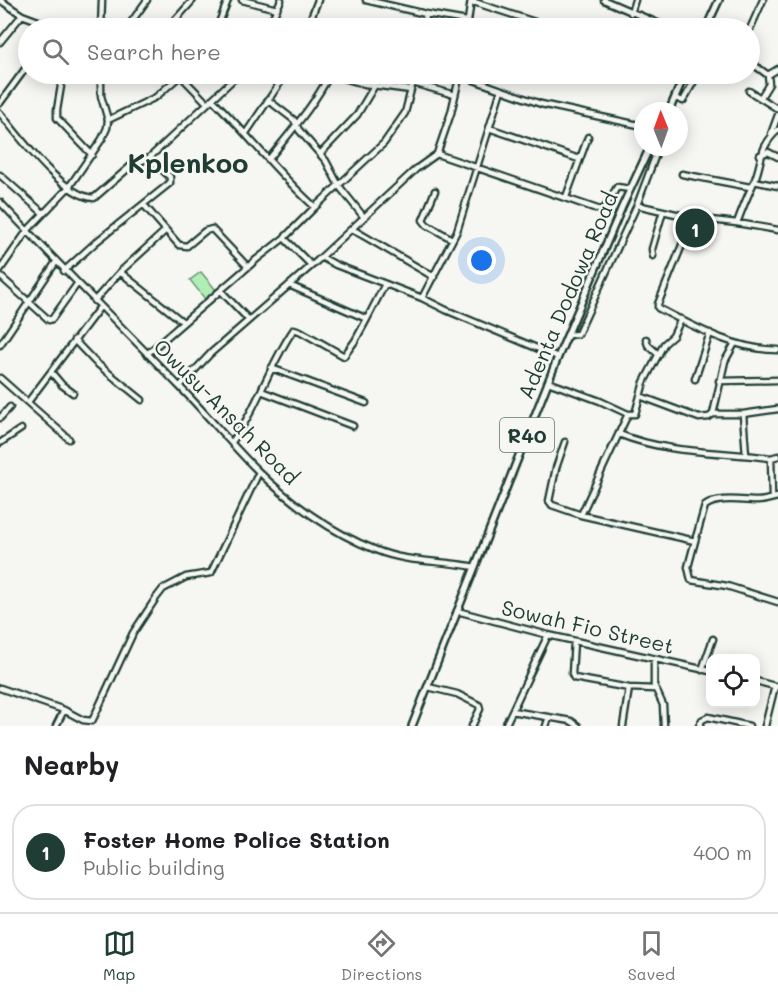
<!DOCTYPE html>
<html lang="en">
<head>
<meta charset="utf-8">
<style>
  :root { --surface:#fff; --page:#f6f6f6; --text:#202124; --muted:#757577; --line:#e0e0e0; --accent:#1f3d34 }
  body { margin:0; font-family:Mali,sans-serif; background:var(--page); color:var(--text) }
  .controls { position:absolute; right:18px; bottom:18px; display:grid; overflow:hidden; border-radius:12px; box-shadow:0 3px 15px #0003 }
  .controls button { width:54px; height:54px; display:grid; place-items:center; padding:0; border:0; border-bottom:2px solid var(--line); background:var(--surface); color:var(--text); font:30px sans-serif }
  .compass { position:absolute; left:634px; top:102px; width:54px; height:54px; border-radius:50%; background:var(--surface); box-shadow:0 3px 15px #0003; rotate:359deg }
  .you { position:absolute; left:482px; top:261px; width:21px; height:21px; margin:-15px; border:4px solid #fff; border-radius:50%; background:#1a73e8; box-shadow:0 0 0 9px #1a73e833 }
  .badge { display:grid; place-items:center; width:39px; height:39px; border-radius:50%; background:var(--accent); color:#fff; font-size:20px; font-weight:700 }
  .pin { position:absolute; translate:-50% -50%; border:3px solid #fff; box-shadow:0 2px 6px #0006 }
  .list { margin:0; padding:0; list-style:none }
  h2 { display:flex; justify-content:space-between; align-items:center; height:78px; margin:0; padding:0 24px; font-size:26px }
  h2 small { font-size:20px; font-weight:400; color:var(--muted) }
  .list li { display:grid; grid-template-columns:39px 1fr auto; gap:18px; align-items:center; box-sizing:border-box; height:96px; margin:0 12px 12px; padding:0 12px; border:2px solid var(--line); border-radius:24px }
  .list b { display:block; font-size:22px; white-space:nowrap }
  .list p { margin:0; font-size:20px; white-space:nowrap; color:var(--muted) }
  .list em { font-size:20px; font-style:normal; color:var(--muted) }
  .icon { flex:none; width:33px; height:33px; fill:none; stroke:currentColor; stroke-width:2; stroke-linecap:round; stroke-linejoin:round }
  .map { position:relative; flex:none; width:778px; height:726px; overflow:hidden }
  .search { position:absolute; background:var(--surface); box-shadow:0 3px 15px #0003; left:18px; right:18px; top:18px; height:66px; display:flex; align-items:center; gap:15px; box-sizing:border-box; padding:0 21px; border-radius:33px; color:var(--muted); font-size:22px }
  .sheet { height:186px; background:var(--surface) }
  nav { display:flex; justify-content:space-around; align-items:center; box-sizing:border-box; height:84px; border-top:2px solid var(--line); background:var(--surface); font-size:16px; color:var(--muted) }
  nav a { display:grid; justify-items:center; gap:3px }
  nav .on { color:var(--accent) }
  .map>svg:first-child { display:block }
  .green { fill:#b1eeb5; stroke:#689674; stroke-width:1.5 }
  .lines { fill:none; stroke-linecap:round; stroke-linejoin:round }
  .minor-casing { stroke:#1f3d34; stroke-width:9 }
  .major-casing { stroke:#1f3d34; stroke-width:10 }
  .minor { stroke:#f6f6f2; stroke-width:4.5 }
  .major { stroke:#f6f6f2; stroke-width:5 }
  .labels { text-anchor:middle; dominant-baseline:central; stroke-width:5; stroke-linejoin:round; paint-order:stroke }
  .shield { fill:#f6f6f2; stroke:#60746d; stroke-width:1.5 }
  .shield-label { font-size:20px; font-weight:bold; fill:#1f3d34 }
  .street-label { font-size:21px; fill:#1f3d34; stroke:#f6f6f2 }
  .district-label { font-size:27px; font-weight:bold; fill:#1f3d34; stroke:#f6f6f2 }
</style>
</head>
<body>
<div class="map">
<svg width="778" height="726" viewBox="0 0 778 726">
  <rect width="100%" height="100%" fill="#f6f6f2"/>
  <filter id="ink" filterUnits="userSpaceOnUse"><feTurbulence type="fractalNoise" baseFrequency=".0167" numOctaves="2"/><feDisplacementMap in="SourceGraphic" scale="12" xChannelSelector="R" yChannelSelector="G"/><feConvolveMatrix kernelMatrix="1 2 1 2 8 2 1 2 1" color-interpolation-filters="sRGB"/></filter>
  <g filter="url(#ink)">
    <path class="green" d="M201,272L216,290L205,299L190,280Z"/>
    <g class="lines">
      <g class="minor-casing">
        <path id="minor" d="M0,0L22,15L57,28
          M242,0L277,9
          M366,0L426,14L467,21
          M604,0L669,28
          M471,1L547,26
          M631,13L635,0
          M101,28L102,0
          M127,28L147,0
          M168,28L193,0
          M217,28L228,0
          M268,28L281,0
          M307,28L318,0
          M424,28L426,14
          M467,28L471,0
          M750,29L763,0
          M0,42L22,15
          M750,62L768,75
          M63,74L57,110V118L92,155
          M328,74L365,84L411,90
          M180,75L207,103
          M460,75L541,104L643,126
          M413,83L455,95
          M749,91L778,109
          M761,97L769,84L768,75L778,69
          M675,98L683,101L698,74
          M212,99C247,133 278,174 315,207
          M268,100L294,120L299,130L326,161L339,186L363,216
          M0,103L28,65
          M0,113C19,136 63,197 94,198L132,165L149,158L239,74
          M108,120L156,97L182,74
          M489,128L579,159
          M246,133L286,74
          M771,134L778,115
          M321,153L357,115L375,85
          M437,154L600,210L605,208L617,187L630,189
          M760,155L768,152L778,157
          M269,159C292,130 313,107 330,74
          M682,174L750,187
          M0,175L43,213
          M754,181L778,186
          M435,191L423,220L427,225L452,239
          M566,197L588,137
          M0,202C58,264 119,324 178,385C205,412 229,442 256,469C289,502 332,533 376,550C407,563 442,560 475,567
          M144,205L179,245L187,246L205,231L212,229L248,267
          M637,205L655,157L650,148
          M693,218L658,304V308C695,327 735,350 778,350
          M737,223C742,209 748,195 754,182C763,161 758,148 778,130
          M352,229L434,277
          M284,238L311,265
          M653,256L652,249L663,211
          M321,257L336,265L422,298L446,310L558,357
          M0,270L27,231L69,187L102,139L107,128L108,120L101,96V74
          M64,271L96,242L170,183V177L149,158
          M120,272L183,322
          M0,276L49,320L52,319L77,284
          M289,285L367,319L385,284
          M221,291L249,320L317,261L416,169L437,154L451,113L460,74
          M422,298L457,231L501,90
          M94,301L120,272L166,230
          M568,335L578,334L637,205L693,218L737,223L778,230
          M646,339L648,345L659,355
          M74,340L95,362L142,400
          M0,345L56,262
          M147,354L257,259L284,238L315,207L384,143L405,113L415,74
          M271,368L366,403
          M51,372L62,385L73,393
          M0,378L69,439
          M695,379L710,333
          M719,381L778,380
          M548,382L600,401L628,414L581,515
          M180,386L211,353L249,320
          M261,391L353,426
          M640,396L699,418L709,417L713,414L725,361L735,343
          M28,402L100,307
          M628,414H635L644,382L664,344L673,336L681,319
          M713,414H743L746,455
          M743,414L778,409
          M0,418L10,407
          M619,434C668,454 720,451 771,458L778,456
          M232,442C258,407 269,365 294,329L300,331L344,356L355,341L367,319
          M565,442L556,468L549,501L552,505L581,515L695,541L705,506C718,496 743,501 758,501C765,501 772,498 778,497
          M0,443L21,429
          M771,458L772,498
          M695,541L688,567L691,580L727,586L778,602
          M457,611L548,635L710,671
          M574,641L572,674L574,678L629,688L655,689
          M654,659V685L663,705L664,726
          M702,670L713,639
          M756,681L778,687
          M428,687L457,694L479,705L480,709L472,726
          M0,688L64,710L56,726
          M64,710L83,720L92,721L94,717L133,633L156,598L163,589L186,577L211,573L259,472
          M512,711L571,721L578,726
          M505,726L548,635
          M546,726L549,717
          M623,726L629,688
          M699,726L702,720L708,717L749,726
          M765,726L775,686"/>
      </g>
      <g class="major-casing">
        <path id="major" d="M706,28L719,0
          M669,111L685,74
          M412,726L558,357L622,207L650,147"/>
      </g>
      <use href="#minor" class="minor"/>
      <use href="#major" class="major"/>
    </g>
  </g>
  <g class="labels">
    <rect class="shield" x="500" y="418" width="54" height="34" rx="4.5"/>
    <g class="shield-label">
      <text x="527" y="435">R40</text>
    </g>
    <g class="street-label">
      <text transform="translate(567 295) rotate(-67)">Adenta Dodowa Road</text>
      <text transform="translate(227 411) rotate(45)">Owusu-Ansah Road</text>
      <text transform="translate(588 626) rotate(13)">Sowah Fio Street</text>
    </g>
    <g class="district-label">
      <text x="188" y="162">Kplenkoo</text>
    </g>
  </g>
</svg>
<div class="controls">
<button><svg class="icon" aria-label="locate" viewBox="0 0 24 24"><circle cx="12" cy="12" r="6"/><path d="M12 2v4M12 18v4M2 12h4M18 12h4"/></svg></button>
</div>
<svg class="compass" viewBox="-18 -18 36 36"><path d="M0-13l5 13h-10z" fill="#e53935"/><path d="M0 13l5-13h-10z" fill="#757577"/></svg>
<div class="you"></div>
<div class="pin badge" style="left:695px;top:228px">1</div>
<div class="search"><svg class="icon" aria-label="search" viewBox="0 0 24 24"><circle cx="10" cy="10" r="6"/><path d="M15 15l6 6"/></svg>Search here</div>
</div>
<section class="sheet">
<h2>Nearby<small></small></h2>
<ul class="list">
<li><span class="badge">1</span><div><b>Foster Home Police Station</b><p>Public building</p></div><em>400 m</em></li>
</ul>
</section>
<nav>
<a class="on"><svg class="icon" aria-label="map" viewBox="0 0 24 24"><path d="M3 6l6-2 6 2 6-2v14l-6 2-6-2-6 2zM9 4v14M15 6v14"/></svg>Map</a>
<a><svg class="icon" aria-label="directions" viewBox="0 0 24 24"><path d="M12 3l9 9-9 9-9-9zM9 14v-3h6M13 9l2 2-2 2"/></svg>Directions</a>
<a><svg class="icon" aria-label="saved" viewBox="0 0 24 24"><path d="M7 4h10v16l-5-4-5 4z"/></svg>Saved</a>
</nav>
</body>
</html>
